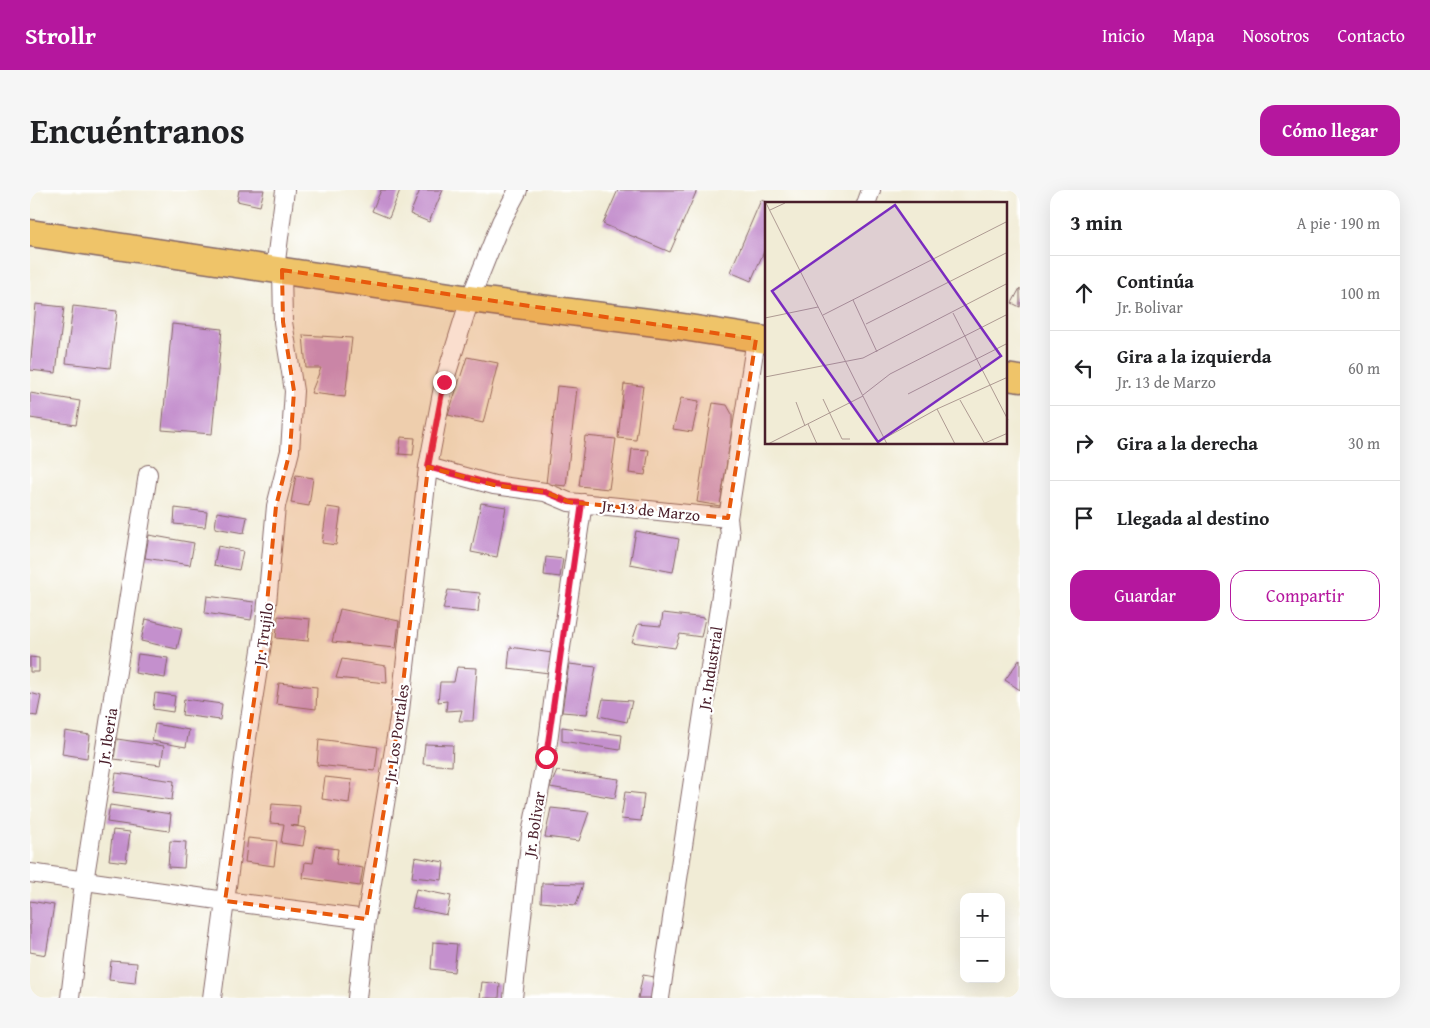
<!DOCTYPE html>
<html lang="es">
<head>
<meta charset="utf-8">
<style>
  :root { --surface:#fff; --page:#f6f6f6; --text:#202124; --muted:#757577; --line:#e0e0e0; --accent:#b5179e }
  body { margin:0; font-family:"Gentium Book Plus",serif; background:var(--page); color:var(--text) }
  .controls { position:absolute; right:15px; bottom:15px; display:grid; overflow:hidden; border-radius:10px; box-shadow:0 5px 20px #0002 }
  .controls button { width:45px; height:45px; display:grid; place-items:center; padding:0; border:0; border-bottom:1px solid var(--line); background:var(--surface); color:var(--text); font:25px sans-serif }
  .stop { position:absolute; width:15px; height:15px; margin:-11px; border:4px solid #e11d48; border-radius:50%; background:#fff }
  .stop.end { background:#e11d48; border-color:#fff; box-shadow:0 1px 5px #0008 }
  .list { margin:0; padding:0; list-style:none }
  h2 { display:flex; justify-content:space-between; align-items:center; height:65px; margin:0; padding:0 20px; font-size:21px }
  h2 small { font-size:16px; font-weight:400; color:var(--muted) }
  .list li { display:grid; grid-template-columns:32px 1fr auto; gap:15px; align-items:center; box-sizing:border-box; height:75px; padding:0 20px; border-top:1px solid var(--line) }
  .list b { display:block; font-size:19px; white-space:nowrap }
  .list p { margin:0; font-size:16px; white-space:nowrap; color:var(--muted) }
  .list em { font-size:16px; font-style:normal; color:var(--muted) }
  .actions { display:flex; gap:10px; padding:15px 20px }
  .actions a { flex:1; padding:11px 0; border:1px solid var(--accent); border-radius:15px; text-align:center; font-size:18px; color:var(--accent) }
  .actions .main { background:var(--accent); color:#fff }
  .icon { flex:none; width:28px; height:28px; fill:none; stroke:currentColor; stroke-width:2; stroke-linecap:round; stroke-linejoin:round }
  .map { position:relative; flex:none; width:990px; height:808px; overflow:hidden; border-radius:15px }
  header { display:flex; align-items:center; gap:30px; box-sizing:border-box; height:70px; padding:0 25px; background:var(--accent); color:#fff }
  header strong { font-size:24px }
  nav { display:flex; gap:28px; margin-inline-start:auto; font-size:18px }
  .intro { display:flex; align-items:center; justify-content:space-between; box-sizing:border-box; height:120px; padding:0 30px }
  h1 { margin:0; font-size:35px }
  .button { padding:12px 22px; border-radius:15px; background:var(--accent); color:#fff; font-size:18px; font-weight:700 }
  main { display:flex; gap:30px; padding:0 30px }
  aside { flex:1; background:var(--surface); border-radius:15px; box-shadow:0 5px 20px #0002 }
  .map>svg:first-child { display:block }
  .building { fill:#c490cd }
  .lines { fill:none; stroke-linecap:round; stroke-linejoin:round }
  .minor-casing { stroke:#846767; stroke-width:20 }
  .highway-casing { stroke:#846767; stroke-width:29 }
  .minor { stroke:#fff; stroke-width:18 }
  .highway { stroke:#efc469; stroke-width:26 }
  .route { stroke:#e11d48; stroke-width:6 }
  .marked { fill:#e8590c; fill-opacity:0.2; stroke:#e8590c; stroke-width:4; stroke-dasharray:10 6; stroke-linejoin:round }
  .labels { text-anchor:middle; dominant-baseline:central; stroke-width:4.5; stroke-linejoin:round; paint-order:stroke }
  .street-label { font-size:16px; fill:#4a1f2b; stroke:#fff }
  .inset-road { fill:none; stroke:#ae9a92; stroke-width:1 }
  .view { fill:#7b2cbf; fill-opacity:0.15; stroke:#7b2cbf; stroke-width:2.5 }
  .inset-edge { fill:none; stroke:#4a1f2b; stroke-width:2.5 }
</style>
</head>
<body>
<header>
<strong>Strollr</strong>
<nav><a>Inicio</a><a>Mapa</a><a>Nosotros</a><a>Contacto</a></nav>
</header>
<div class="intro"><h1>Encuéntranos</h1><a class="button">Cómo llegar</a></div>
<main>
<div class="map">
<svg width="990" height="808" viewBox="0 0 990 808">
  <rect width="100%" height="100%" fill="#fff"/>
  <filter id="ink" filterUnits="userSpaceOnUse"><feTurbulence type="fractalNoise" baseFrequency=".02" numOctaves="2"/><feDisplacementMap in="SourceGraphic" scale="10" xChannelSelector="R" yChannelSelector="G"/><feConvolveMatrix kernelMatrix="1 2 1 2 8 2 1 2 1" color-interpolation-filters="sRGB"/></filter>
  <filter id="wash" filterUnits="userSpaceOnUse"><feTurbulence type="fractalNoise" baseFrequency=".0096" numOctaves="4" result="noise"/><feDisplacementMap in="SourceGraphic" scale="20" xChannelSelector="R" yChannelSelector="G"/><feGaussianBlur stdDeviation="1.12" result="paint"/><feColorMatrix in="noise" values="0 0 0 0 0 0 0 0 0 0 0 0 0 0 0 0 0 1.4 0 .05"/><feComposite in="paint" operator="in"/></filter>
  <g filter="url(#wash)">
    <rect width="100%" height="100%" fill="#f1ecd6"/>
    <g id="blocks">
      <path class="building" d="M209,0H234L230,16L207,11Z
        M351,0H370L359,28L342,21Z
        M390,0H413L399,32L380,24Z
        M588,0H667L640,62L573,34Z
        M731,10L741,14H736V57L721,91L700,82Z
        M990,98V117L982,113Z
        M6,114L34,117L26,183L0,180Z
        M43,116L87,121L80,178L36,173Z
        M142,134L192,139L182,244L132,240Z
        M273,145L322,148L315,207L281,203L291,178H276Z
        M437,167L468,173L453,233L418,225Z
        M594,194L613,196L606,250L588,248Z
        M527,196L547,198L536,296L516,294Z
        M0,203L50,211L46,235L0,228Z
        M651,208L669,211L662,242L643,239Z
        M683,213L697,215L702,224V239L690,316L667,312L679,234Z
        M555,246L586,249L579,299L549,296Z
        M371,247L385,248L383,265L369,264Z
        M602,259L619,260L615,285L599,283Z
        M266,285L283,288L279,316L261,313Z
        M451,313L476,317L467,367L441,362Z
        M297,317L311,319L306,355L292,353Z
        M145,318L177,322L175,337L144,334Z
        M187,322L217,327L214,343L185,338Z
        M606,341L649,349L643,382L600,374Z
        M119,345L164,353L160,375L115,368Z
        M188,356L213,361L209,380L184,375Z
        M516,367L533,369L530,387L514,385Z
        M418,400L450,403L448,422L413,419Z
        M177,406L224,412L221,430L175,423Z
        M310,419L369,431L366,458L302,452Z
        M633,423L675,428L671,447L650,444L645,458L602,452L608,434L631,436Z
        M248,426L280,429L278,451L246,448Z
        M116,429L152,438L147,459L111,451Z
        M480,457L522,463L519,483L478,478Z
        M108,464L138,468L135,488L105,483Z
        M0,467L9,468V482H0Z
        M312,469L356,476L357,493L306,488Z
        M990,469V500L975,490Z
        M539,474L566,477L557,524L532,522Z
        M427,477L447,478L443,531H429L432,520L416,521L417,511L408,512L410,492H424Z
        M249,493L287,497L286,519L246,514Z
        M0,503L11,506L7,526L0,525Z
        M125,503L145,506L143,522L123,519Z
        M154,509L192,514L190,530L152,525Z
        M573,509L602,511L597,532L569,526Z
        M125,534L159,540L156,557L122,551Z
        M532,537L592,545L590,560L532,551Z
        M35,541L60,545L57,568L32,564Z
        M87,549L134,556L131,575L84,569Z
        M289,549L348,557L345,581L287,575Z
        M395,554L423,555L422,576L393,574Z
        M527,581L589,589L585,608L520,597Z
        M86,583L144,591L142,610L83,602Z
        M295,587L322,590L319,613L292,609Z
        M595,602L614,604L611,631L591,629Z
        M242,614L270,616L268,636L260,635L276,638L273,656L251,653L254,634L240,633Z
        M80,615L141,624L139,641L77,632Z
        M521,618L559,622L549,651L515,647Z
        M83,640L100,642L96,672L79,670Z
        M218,648L247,651L244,676L215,672Z
        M140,651L156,652L154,678L138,677Z
        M286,656L308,659L306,674L333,678L330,696L273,688L275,672L283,673Z
        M385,667L414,672L412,690L382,687Z
        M512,693L553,694L546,715L511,712Z
        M386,699L421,706L417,725L382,718Z
        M0,711L24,715L16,765L0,762Z
        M403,752L427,754L424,782L401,779Z
        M81,771L107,773L105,793L79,790Z
        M613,785L630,788L626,808H608Z
        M452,792L470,794L469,808H450Z"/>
    </g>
  </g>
  <g filter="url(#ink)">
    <use href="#blocks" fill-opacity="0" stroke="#846767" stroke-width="1"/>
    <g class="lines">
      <g class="minor-casing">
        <path id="minor" d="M836,14L841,0
          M245,79L255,0
          M398,277L464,295L515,302L539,312L698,328
          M0,683L195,711L336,729
          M40,808L54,692L118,284
          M182,808L217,548L235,435L246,316L260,261L264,201L253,132L252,80
          M327,808L336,729L369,529L398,277L414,192L440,109L471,32L488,0
          M483,808L501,644L516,567L525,497L553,313
          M630,808L700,345L698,328L726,149"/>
      </g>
      <g class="highway-casing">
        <path id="highway" d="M0,43L440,109L634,134L736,150
          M976,187L990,189"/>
      </g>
      <use href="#minor" class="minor"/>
      <use href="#highway" class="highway"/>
    </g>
  </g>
  <g class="lines" filter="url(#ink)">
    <path class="route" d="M414,192L398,277L464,295L515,302L539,312L552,313L516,567"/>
  </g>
  <path class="marked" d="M252,80L726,149L698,328L539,312L515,302L464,295L398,277L369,529L336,729L195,711L235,435L246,316L260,261L264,201L253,132Z"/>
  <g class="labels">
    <g class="street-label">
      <text transform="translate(621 320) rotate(6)">Jr. 13 de Marzo</text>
      <text transform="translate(233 444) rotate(-82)">Jr. Trujilo</text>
      <text transform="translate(680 478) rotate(-81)">Jr. Industrial</text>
      <text transform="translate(366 543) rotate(-82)">Jr. Los Portales</text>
      <text transform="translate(77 546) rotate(-81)">Jr. Iberia</text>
      <text transform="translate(504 634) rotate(-81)">Jr. Bolivar</text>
    </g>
  </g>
  <g transform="translate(735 12)">
    <rect width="242" height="242" fill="#f1ecd6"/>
    <path class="inset-road" d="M1,1L122,242M5,8L20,1M88,98L112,150M188,111L243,218M58,113L243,19M0,116L53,105M101,122L243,50M0,175L98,156L243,81M143,192L243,141M98,193L125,172L243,112M58,197L77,237H85M195,198L220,242M31,200L40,224M172,207L190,242M43,222L52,242M120,236L172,207L243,175M220,241L243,231M3,242L98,194"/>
    <path class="view" d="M130,3L236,154L113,240L7,89Z"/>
    <rect width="242" height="242" class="inset-edge"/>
  </g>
</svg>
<div class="controls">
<button>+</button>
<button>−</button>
</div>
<div class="stop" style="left:516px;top:567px"></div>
<div class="stop end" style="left:414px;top:192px"></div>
</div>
<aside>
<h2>3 min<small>A pie · 190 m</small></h2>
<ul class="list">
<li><svg class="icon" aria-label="ahead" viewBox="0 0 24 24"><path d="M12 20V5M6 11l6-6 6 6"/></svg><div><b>Continúa</b><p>Jr. Bolivar</p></div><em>100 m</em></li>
<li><svg class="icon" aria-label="left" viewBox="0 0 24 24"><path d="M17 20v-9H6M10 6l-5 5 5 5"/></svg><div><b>Gira a la izquierda</b><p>Jr. 13 de Marzo</p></div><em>60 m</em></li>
<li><svg class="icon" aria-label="right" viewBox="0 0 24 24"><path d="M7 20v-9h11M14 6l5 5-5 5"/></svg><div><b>Gira a la derecha</b></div><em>30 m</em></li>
<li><svg class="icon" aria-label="arrive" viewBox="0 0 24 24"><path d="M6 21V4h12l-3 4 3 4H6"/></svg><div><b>Llegada al destino</b></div></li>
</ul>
<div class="actions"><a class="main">Guardar</a><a>Compartir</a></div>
</aside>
</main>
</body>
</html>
